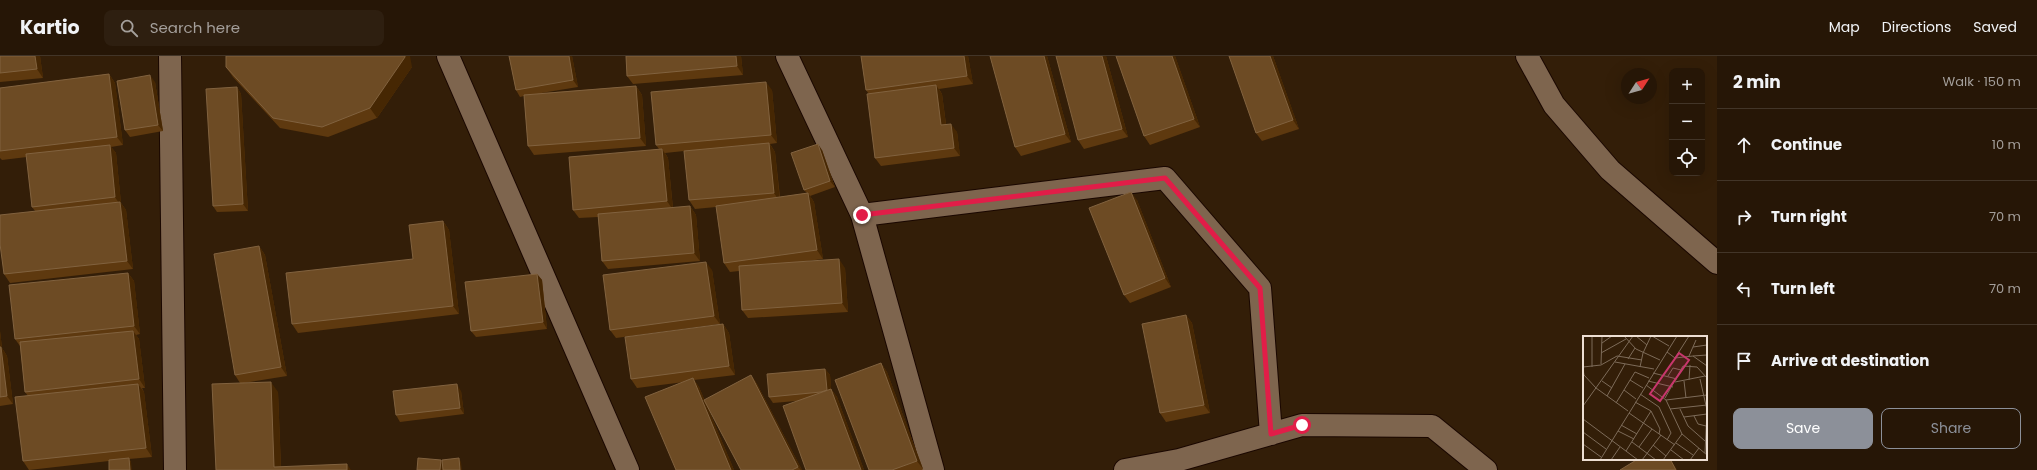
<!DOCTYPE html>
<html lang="en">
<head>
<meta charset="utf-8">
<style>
  :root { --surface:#261606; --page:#2e1f10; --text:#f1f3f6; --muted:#a49f9b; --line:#423528; --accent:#8c9099 }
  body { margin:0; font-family:Poppins,sans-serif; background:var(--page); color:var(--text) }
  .controls { position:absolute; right:12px; top:12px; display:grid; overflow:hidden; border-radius:8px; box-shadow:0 4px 16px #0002 }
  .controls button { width:36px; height:36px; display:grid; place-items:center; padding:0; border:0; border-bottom:1px solid var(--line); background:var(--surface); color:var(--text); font:20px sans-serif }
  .compass { position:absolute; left:1621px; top:12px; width:36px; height:36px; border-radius:50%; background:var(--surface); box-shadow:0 4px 16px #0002; rotate:54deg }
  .stop { position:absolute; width:12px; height:12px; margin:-9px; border:3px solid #e11d48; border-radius:50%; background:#fff }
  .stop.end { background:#e11d48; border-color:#fff; box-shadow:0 1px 4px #0008 }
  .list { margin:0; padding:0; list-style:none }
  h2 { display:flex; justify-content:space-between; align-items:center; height:52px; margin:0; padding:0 16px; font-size:17px }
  h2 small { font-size:13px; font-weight:400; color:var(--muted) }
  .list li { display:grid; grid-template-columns:26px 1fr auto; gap:12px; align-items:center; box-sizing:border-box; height:72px; padding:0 16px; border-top:1px solid var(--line) }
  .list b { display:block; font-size:15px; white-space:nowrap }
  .list em { font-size:13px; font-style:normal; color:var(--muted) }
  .actions { display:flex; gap:8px; padding:12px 16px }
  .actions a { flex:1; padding:9px 0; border:1px solid var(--accent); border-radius:8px; text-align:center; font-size:14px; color:var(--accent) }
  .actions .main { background:var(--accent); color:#fff }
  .icon { flex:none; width:22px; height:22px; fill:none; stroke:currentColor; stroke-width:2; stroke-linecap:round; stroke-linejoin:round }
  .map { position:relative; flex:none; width:1717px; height:414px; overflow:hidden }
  header { display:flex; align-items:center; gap:24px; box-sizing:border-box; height:56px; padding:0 20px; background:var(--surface); border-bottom:1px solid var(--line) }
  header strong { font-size:19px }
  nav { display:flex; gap:22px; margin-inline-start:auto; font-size:14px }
  .search { width:280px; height:36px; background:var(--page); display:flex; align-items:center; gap:10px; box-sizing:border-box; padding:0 14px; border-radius:8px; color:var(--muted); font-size:15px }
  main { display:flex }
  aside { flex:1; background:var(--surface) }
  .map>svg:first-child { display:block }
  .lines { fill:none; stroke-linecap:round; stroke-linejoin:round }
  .minor-casing { stroke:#1a0700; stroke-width:24 }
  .tertiary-casing { stroke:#1a0700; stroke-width:24 }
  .minor { stroke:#7e654e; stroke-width:22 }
  .tertiary { stroke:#7e654e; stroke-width:22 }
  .wall { fill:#5e390f }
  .shaded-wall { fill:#462703 }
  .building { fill:#6d4b24; stroke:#81623f }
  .route { stroke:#e11d48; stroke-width:5 }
  .inset-road { fill:none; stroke:#7d6b59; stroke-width:1 }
  .view { fill:#c8366d; fill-opacity:0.15; stroke:#c8366d; stroke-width:2 }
  .inset-edge { fill:none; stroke:#edded2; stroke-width:2 }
</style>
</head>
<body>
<header>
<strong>Kartio</strong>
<div class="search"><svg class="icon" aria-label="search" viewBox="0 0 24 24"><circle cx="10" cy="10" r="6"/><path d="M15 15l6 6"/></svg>Search here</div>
<nav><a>Map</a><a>Directions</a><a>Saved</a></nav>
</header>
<main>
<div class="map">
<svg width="1717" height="414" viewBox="0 0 1717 414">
  <rect width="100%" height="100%" fill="#331e08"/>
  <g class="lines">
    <g class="minor-casing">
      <path id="minor" d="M448,0L628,414
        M787,0L862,159L933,414
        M1527,0L1554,49L1610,114L1717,207
        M862,159L1165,122L1260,232L1271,378
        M1125,414L1179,404L1302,369L1432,370L1486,414"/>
    </g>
    <g class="tertiary-casing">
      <path id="tertiary" d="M170,0L175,414"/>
    </g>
    <use href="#minor" class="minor"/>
    <use href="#tertiary" class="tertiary"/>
  </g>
  <path class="wall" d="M0,0H40L43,22L0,26Z
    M509,0H572L578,31L541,37L636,30L642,39L646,90L534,99L528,90L524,40L520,41L516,34Z
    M626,0H741L743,19L633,28L627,20Z
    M861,0H968L973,28L939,33L942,38L946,68L957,76L960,100L881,110L875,102L869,38L866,34Z
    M990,0H1047L1071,86L1021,100L1015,91Z
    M1106,0L1128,81L1084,93L1078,84Z
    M1116,0H1175L1200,71L1150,89L1144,80Z
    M1229,0H1273L1299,73L1262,85L1256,77Z
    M226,11H412L377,62L328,81L280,72L233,21Z
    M109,18L115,27L123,89L111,91L116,97L121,147L126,154L133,213L10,227L4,218L35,155L32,151L27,101L2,104L0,102V32Z
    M155,26L163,75L130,81L125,74Z
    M237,31L241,38L248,155L217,156L213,150Z
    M772,34L777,87L770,88L775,96L780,141L807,137L804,134L822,94L835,131L810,140L814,146L823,203L800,206L845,212L848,256L748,262L742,254L739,215L730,216L724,207L716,151L695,153L689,144L684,95L665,97L668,102L673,152L690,150L696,159L700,205L608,213L602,205L598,161L579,162L573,154L659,93L656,89Z
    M1137,144L1171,231L1130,247L1124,239Z
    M443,165L449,174L459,258L298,277L292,268L413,203Z
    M259,190L265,199L287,320L244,327L278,336L281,411L216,414L240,327L235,319Z
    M712,214L720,268L616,282L610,274Z
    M128,217L134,225L140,278L136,279L139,283L145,332H142L144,336L152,401L129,403L131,406L109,405L29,414L23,405L28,340L25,336L20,290L15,283Z
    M537,218L542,224L547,273L476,281L471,275Z
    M1186,259L1192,267L1210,357L1166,366L1160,357Z
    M723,268L729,277L735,319L694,324L699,331L734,414H676L684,326L637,332L631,323Z
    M0,275L2,292L7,300L13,348L0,350Z
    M881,307L887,316L923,413L922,414H869Z
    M825,313L830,319L831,333L837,341L864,414H806L796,345L773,347L769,341Z
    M751,319L757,328L802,414H741Z
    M461,335L464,358L400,366L396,359Z"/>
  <path class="shaded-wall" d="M35,0H40L43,22L37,13Z
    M405,0H410L412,11L377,62L370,52Z
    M569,0H572L578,31L573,24Z
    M736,0H741L743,19L737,10Z
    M964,0H968L973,28L967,20Z
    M1044,0H1047L1071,86L1065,78Z
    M1102,0H1106L1128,81L1122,73Z
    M1172,0H1175L1200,71L1194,63Z
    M1270,0H1273L1299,73L1293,64Z
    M109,18L115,27L123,89L117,81Z
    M150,19L155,26L163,75L158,69Z
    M766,26L772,34L777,87L771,79Z
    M936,29L942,38L947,77L941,69Z
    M636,30L642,39L646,90L640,82Z
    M237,31L241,38L248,155L243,148Z
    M951,68L957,76L960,100L954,92Z
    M769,87L775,96L780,146L774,137Z
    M818,88L822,94L835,131L830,125Z
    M110,89L116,97L121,147L126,154L133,213L127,205L120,149L115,141Z
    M662,93L668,102L673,154L667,145Z
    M1131,136L1137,144L1171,231L1165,222Z
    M808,137L814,146L823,203L817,194Z
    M690,150L696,159L700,205L694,197Z
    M443,165L449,174L459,258L453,250Z
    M259,190L265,199L287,320L281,311Z
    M839,203L845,212L848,256L842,247Z
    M706,206L712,214L720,268L714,260Z
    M128,217L134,225L140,278L134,270Z
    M537,218L542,224L547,273L543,266Z
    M1186,259L1192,267L1210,357L1204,349Z
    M723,268L729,277L735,319L729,310Z
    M0,275L2,292L7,300L13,348L7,340L0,292Z
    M133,275L139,283L145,332L139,323Z
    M881,307L887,316L923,413L917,405Z
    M825,313L830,319L832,342L827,336Z
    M751,319L757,328L802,414H801L798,411Z
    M693,322L699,331L734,414H731Z
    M271,326L278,336L281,414L274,411Z
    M138,328L144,336L152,401L146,392Z
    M457,328L461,335L464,358L460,352Z
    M831,333L837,341L864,414H861Z
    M129,402L131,406L132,414H130Z
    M459,402L461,406L462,414H460Z
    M1670,403H1671L1677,414H1676Z
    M441,404L444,408L443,414H440Z
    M347,408L351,414H347Z"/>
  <path class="building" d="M0,0H35L37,13L0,17Z
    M226,0H405V1L370,52L322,71L273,62L226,11Z
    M509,0H569L573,24L516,34Z
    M626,0H736L737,10L627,20Z
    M861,0H964L967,20L866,34Z
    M990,0H1044L1065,78L1015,91Z
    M1056,0H1102L1122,73L1078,84Z
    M1116,0H1172L1194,63L1144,80Z
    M1229,0H1270L1293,64L1256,77Z
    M109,18L117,81L0,95V32Z
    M150,19L158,69L125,74L117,25Z
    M766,26L771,79L656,89L651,36Z
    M936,29L941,69L951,68L954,92L875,102L867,38Z
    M636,30L640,82L528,90L524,39Z
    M237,31L243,148L213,150L206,33Z
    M769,87L774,137L689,144L684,95Z
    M818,88L830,125L804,134L791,97Z
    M110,89L115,141L32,151L26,98Z
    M662,93L667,145L573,154L569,101Z
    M1131,136L1165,222L1124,239L1089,152Z
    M808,137L817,194L724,207L716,150Z
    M120,146L127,205L4,218L0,188V159Z
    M690,150L694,197L602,205L598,158Z
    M443,165L453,250L292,268L286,217L413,203L409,169Z
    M259,190L281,311L235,319L214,198Z
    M839,203L842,247L742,254L739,210Z
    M706,206L714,260L610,274L603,219Z
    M128,217L134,270L15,283L9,229Z
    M537,218L543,266L471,275L465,226Z
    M1186,259L1204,349L1160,357L1142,268Z
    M723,268L729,310L631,323L625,281Z
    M133,275L139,323L25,336L20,286Z
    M0,291H1L7,340L0,341Z
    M881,307L917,405L892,414H869L835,324Z
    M825,313L827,334L821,336L769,341L767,318Z
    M751,319L798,411L792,414H741L704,344Z
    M693,322L731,414H676L645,341Z
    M271,326L274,411L347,408V414H216L212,328Z
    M138,328L146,392L23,405L15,341Z
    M457,328L460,352L396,359L393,335Z
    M831,333L861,414H806L783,350Z
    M129,402L130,414H109V404Z
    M418,402L441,404L440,414H417Z
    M459,402L460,414H443L442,404Z
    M1638,403H1670L1676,414H1620Z"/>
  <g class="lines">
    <path class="route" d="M862,159L1165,122L1260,232L1271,378L1302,369"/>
  </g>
  <g transform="translate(1583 280)">
    <rect width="124" height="124" fill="#331e08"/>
    <path class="inset-road" d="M9,0V31M41,0L53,13L77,24M53,0L64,9M69,0L86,10M19,7L29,0M110,11L124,9M84,16L92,22L110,20L124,30M18,17L43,3M106,20L113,4M110,20L124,19M92,22L106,0M45,23L52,12M32,26L71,33M18,28L19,0M0,31L18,29L34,20L59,24M57,31L60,17L68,0M0,33L1,39L13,52L45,75M70,37L94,43M85,40L90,32L98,34M117,43L124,74L122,117M47,44L60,52M106,44L107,29M19,45L29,52M65,45L90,51M101,45L103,62M92,46L122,40M63,49L83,64L99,98L124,119M41,54L53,63M57,58L76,71L88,97L84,104M24,60L42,28M82,62L100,30L114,31L124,42M83,64L124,59M52,66L68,75L77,93L76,98M33,67L52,36L66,42M0,70L50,0M87,73L124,69M97,73L105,90L122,105M46,77L92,109M111,80L115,88L123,90M101,81L124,78M0,83L55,124M38,89L54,98M35,95L51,103M0,96L23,113M49,106L73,124M93,107L110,119M0,108L18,121M70,109L83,120M56,111L69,93M88,114L101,124M43,115L68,75M17,124L94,0M28,124L37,111M59,124L78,99M80,124L99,98M107,124L116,112"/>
    <path class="view" d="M96,17L106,24L77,65L67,58Z"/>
    <rect width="124" height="124" class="inset-edge"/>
  </g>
</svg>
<div class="controls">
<button>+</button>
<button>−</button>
<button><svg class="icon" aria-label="locate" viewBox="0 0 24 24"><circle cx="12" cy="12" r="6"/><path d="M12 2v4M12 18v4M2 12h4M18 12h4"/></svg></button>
</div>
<svg class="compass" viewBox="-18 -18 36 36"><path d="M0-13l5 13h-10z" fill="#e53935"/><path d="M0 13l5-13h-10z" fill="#a49f9b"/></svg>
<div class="stop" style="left:1302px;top:369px"></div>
<div class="stop end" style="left:862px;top:159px"></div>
</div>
<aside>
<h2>2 min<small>Walk · 150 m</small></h2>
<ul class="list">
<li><svg class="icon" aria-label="ahead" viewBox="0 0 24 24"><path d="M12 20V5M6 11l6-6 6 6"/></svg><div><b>Continue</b></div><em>10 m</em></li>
<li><svg class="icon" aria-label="right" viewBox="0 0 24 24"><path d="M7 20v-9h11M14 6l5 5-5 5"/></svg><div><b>Turn right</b></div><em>70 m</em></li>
<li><svg class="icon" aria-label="left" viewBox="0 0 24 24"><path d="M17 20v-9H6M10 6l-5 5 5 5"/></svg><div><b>Turn left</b></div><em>70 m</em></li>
<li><svg class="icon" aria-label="arrive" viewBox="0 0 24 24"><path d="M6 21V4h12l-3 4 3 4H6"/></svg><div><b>Arrive at destination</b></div></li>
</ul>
<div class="actions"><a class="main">Save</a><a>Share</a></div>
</aside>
</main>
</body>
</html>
